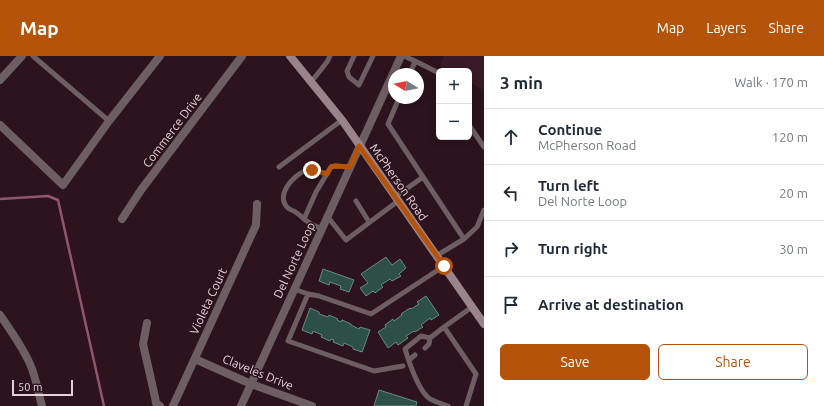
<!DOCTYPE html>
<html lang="en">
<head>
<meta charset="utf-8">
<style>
  :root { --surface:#fff; --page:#f2f2f3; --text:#1f2937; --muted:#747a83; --line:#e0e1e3; --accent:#b45309 }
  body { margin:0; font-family:Ubuntu,sans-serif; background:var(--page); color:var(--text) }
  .controls { position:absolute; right:12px; top:12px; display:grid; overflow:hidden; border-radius:6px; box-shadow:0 2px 10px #0003 }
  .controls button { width:36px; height:36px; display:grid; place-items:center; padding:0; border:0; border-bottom:1px solid var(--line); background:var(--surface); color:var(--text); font:20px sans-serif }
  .compass { position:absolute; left:388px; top:12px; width:36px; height:36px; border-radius:50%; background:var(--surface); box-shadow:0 2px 10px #0003; rotate:280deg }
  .scale { position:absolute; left:12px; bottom:10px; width:61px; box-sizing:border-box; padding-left:4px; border:2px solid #e4d2d8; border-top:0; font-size:11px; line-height:14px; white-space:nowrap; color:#e4d2d8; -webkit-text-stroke:3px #2c131d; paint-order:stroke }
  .stop { position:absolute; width:12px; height:12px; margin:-9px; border:3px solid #b45309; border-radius:50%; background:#fff }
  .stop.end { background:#b45309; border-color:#fff; box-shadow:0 1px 4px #0008 }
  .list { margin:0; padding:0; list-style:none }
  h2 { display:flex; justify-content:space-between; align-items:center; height:52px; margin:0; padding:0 16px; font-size:17px }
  h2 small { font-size:13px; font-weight:400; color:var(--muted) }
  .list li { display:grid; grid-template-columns:26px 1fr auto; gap:12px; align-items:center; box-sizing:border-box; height:56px; padding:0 16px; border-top:1px solid var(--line) }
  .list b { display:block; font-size:15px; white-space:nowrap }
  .list p { margin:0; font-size:13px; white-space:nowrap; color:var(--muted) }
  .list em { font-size:13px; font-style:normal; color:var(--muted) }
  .actions { display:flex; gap:8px; padding:12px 16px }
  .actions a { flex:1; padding:9px 0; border:1px solid var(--accent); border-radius:6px; text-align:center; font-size:14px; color:var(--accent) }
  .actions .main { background:var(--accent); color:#fff }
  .icon { flex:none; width:22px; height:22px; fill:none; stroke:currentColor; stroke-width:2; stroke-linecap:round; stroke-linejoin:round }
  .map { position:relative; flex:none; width:484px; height:350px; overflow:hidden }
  header { display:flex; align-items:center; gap:24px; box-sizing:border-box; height:56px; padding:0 20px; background:var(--accent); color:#fff }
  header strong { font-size:19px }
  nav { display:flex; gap:22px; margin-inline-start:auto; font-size:14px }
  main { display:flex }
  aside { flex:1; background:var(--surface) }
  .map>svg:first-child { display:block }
  .built { fill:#391b27 }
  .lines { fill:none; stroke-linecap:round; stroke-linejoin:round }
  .stream { stroke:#915570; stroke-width:2.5 }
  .building { fill:#2c4f48; stroke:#668a82 }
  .service { stroke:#6c5e63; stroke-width:5 }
  .minor { stroke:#6c5e63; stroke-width:8 }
  .secondary { stroke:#9a848b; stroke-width:8 }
  .route { stroke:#b45309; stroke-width:5 }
  .labels { text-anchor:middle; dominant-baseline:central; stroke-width:3; stroke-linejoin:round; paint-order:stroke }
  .street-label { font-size:12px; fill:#e4d2d8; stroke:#2c131d }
</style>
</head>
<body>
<header>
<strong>Map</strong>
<nav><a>Map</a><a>Layers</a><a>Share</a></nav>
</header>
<main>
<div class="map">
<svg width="484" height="350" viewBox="0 0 484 350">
  <rect width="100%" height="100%" fill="#2c131d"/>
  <path class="built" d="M444,0H484V34L469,26V15H450L440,10Z"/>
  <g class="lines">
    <path class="stream" d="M0,143L48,140L58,144L104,350"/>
  </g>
  <path class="building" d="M386,201L392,209L400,203L406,212L399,218L401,220L392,225L390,223L381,229L383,231L375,237L373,235L366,240L360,232L368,227L361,218Z
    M323,213L354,224L349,236L340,233L341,230L330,226L329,229L319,225Z
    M426,240L439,259L431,264L430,262L421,269L423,271L415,276L414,275L406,280L408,282L398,289L396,286L388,292L378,276L386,271L385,269L393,263L394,265L402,259L401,258L410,252L411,253L419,248L417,246Z
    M310,252L319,256V258L328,261L329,259L338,263L337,264L341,266L342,264L351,268V269L359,273L360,271L370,274L362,296L353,293V291L344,287L343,290L333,286L334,284L331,283L330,285L321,281L322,279L313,275L312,278L302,274Z
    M379,334L417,346L416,350H374Z"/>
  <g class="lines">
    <path class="service" d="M33,0L109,65
      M354,0L347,15L349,21L359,29L373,0
      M404,0L415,5L410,18
      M415,5L439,17
      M311,26L327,6L330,0
      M399,42L388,68L464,183L436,200
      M469,69L484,91
      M279,111L342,64
      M395,141L423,121
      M356,145L369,166
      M327,160L346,184L398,145
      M304,163C301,160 297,157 294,155C293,155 289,153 288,152C275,140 293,119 305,115C313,113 320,116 327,118
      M322,173L311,168L304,163L316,136L331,111L335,110L350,111
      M464,183L477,171L484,154
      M294,233L308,238L319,240L371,258L444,210
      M308,238L288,285L374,315L403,310
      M444,271L430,282L421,280L405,293C409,306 418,335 430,343C436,346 442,348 448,350
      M425,292L429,288L430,282
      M409,304L415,299
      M466,350L476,318L444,271L472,251"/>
    <path class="minor" d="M0,24L22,0
      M0,69L63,129L109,65L160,0
      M122,163L141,134L242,0
      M0,259C11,275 22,290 30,308C36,321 38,336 42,350
      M147,267L143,288L155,341L156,347L160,350
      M195,303L251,328L312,350
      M173,350L256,169L257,148
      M241,350L401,0"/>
    <path class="secondary" d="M290,0L342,64L484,268"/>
  </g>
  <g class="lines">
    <path class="route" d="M312,114L327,118L331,111L335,110L350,111L359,90L444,210"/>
  </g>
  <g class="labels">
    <g class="street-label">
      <text transform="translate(172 74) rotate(-53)">Commerce Drive</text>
      <text transform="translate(399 126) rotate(55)">McPherson Road</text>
      <text transform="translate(294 204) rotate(-65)">Del Norte Loop</text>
      <text transform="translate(208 245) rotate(-65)">Violeta Court</text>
      <text transform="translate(258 316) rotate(22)">Claveles Drive</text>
    </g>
  </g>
</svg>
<div class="controls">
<button>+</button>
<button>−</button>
</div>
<svg class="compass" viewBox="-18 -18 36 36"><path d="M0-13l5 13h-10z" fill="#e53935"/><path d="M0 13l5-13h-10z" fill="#747a83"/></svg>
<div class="scale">50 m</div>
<div class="stop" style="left:444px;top:210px"></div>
<div class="stop end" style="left:312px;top:114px"></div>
</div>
<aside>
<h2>3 min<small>Walk · 170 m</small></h2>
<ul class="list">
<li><svg class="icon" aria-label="ahead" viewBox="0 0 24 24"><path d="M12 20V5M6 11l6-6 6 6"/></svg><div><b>Continue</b><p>McPherson Road</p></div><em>120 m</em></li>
<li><svg class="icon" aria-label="left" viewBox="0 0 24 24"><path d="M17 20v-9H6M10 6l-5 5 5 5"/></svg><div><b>Turn left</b><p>Del Norte Loop</p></div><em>20 m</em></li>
<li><svg class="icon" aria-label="right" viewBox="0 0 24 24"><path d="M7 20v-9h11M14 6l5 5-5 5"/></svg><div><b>Turn right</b></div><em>30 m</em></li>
<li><svg class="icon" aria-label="arrive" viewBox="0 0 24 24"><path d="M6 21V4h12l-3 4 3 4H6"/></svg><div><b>Arrive at destination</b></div></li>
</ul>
<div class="actions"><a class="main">Save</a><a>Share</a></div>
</aside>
</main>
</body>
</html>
